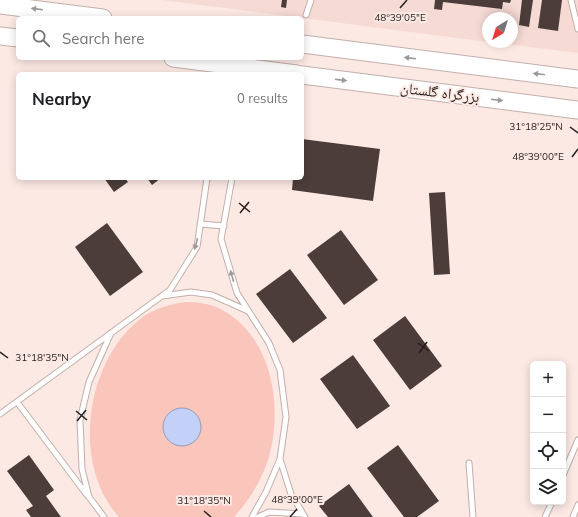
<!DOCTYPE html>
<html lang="en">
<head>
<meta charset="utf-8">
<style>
  :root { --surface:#fff; --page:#f2f2f2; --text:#202124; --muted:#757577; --line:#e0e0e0 }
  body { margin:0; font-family:Mulish,"Noto Naskh Arabic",sans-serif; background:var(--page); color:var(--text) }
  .controls { position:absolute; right:12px; bottom:12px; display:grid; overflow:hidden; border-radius:6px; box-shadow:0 2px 10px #0003 }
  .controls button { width:36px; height:36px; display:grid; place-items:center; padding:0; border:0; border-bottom:1px solid var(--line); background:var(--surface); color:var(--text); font:20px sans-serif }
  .compass { position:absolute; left:482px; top:12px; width:36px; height:36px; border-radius:50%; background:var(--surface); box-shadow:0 2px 10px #0003; rotate:218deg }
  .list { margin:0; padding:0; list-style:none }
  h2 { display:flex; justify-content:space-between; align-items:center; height:52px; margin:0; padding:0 16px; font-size:17px }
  h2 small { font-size:13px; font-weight:400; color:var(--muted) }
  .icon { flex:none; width:22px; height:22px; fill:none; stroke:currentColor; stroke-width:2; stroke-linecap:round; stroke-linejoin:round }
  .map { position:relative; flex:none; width:578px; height:517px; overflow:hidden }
  .search { position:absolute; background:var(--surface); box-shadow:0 2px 10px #0003; left:16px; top:16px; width:288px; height:44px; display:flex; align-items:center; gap:10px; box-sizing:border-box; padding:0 14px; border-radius:6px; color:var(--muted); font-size:15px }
  .panel { position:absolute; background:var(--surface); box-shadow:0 2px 10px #0003; left:16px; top:72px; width:288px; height:108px; border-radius:6px }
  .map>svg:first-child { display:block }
  .built { fill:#f6dad4 }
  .green { fill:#fac6bb; fill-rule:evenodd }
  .water { fill:#c3d0f8; stroke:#949bb6 }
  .building { fill:#4c3d3a }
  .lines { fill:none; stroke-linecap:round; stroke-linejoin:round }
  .service-casing { stroke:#c2afab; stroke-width:7 }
  .trunk-casing { stroke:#c2afab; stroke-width:19 }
  .service { stroke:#fff; stroke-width:5 }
  .trunk { stroke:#fff; stroke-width:17 }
  .oneway { fill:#9d9a99 }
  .ticks { fill:none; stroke:#251e1c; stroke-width:1.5 }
  .labels { text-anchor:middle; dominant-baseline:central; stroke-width:4; stroke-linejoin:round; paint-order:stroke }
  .street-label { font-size:15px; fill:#251e1c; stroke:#fce9e4 }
  .ticks-label { font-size:10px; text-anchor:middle; fill:#251e1c; stroke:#fce9e4; stroke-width:4; stroke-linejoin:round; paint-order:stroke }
</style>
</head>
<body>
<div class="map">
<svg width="578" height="517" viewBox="0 0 578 517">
  <rect width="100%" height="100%" fill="#fce9e4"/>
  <path class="built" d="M162,0H578V53L489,42H512V18H488V42Z"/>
  <path class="green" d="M186,302C196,302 206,303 216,307C271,331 284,404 269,457C262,480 250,499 234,517H119C70,464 86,358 143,317C156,308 170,304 186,302ZM184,408C192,411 195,413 197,421C198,423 200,427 200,430C200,438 192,443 185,446Z"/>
  <path class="water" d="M163 427a19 19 0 1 1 38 0a19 19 0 1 1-38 0Z"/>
  <path class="building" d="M282,0H287L286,8L281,7Z
    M435,0H511L510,3L503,2L502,9L443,2L442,10L434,9Z
    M522,0H533L529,27L519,25Z
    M542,0H562L558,31L538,28Z
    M302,139L380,149L373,201L292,190L293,178H302Z
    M104,178H125L128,182L114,192Z
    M147,178H161L152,185Z
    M445,192L450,274L434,275L429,193Z
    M107,223L143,272L110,296L75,247Z
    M341,230L378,280L344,305L307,255Z
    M290,269L327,318L293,343L256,294Z
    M405,316L442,366L410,390L373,340Z
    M353,355L390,406L357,429L320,379Z
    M398,445L439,501L417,517H404L367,468Z
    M29,455L54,490L46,496L61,517H31L26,510L33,506L7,471Z
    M349,484L373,517H328L319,506Z"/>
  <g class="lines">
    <g class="service-casing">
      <path id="service" d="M571,0L578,29
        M306,15L311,0
        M232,178L221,239L237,293L269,343L280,370L286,417L280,459L291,494L305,517
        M200,224L224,226
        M162,296L191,292L212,295L248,311
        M17,402L87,495
        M0,414L170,290L197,247L207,178
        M469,463L473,517
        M563,475L578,440
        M104,517L89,497L82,469L80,420L89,382L111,333
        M252,517L266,492L280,459
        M258,517L269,512L303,514
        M545,517L552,502
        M573,517L578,505"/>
    </g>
    <g class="trunk-casing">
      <path id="trunk" d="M0,5L103,18
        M0,36L18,38
        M302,44L578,79
        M173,58L297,74
        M302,75L578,110"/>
    </g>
    <use href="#service" class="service"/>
    <use href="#trunk" class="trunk"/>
  </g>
  <defs><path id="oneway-solid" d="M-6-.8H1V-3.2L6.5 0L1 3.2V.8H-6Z"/></defs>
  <g class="oneway">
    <use href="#oneway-solid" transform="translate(37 9) rotate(-173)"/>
    <use href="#oneway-solid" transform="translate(410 58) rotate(-173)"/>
    <use href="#oneway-solid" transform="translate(539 74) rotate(-173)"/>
    <use href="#oneway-solid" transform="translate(341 80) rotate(7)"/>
    <use href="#oneway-solid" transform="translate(497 100) rotate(7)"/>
    <use href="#oneway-solid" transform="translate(196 244) rotate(105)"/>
    <use href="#oneway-solid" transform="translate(232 276) rotate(-106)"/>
  </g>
  <path class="ticks" d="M400,8L407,0M570,127L578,133M572,157L578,149M239,203L250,212M240,213L249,202M418,343L429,351M0,352L8,358M419,353L427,342M76,411L87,420M77,421L86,410M204,511L211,517M290,517L297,509"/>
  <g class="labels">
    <g class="street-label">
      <text transform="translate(440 92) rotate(7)">بزرگراه گلستان</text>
    </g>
  </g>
  <g class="ticks-label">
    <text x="400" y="21">48°39'05"E</text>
    <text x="536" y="130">31°18'25"N</text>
    <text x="538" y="160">48°39'00"E</text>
    <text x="42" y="361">31°18'35"N</text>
    <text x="297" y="503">48°39'00"E</text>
    <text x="204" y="504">31°18'35"N</text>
  </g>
</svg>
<div class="controls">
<button>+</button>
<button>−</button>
<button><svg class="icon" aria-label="locate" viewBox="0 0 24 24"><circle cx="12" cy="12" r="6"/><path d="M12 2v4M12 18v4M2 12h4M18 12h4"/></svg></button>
<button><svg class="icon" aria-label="layers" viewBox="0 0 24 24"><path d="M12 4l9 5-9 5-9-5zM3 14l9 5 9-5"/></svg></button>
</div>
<svg class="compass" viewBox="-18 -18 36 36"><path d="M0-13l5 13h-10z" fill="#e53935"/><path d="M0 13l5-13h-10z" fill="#757577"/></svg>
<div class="search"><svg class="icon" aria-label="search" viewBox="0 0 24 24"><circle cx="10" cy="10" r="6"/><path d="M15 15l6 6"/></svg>Search here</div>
<section class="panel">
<h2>Nearby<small>0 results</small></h2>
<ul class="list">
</ul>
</section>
</div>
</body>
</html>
